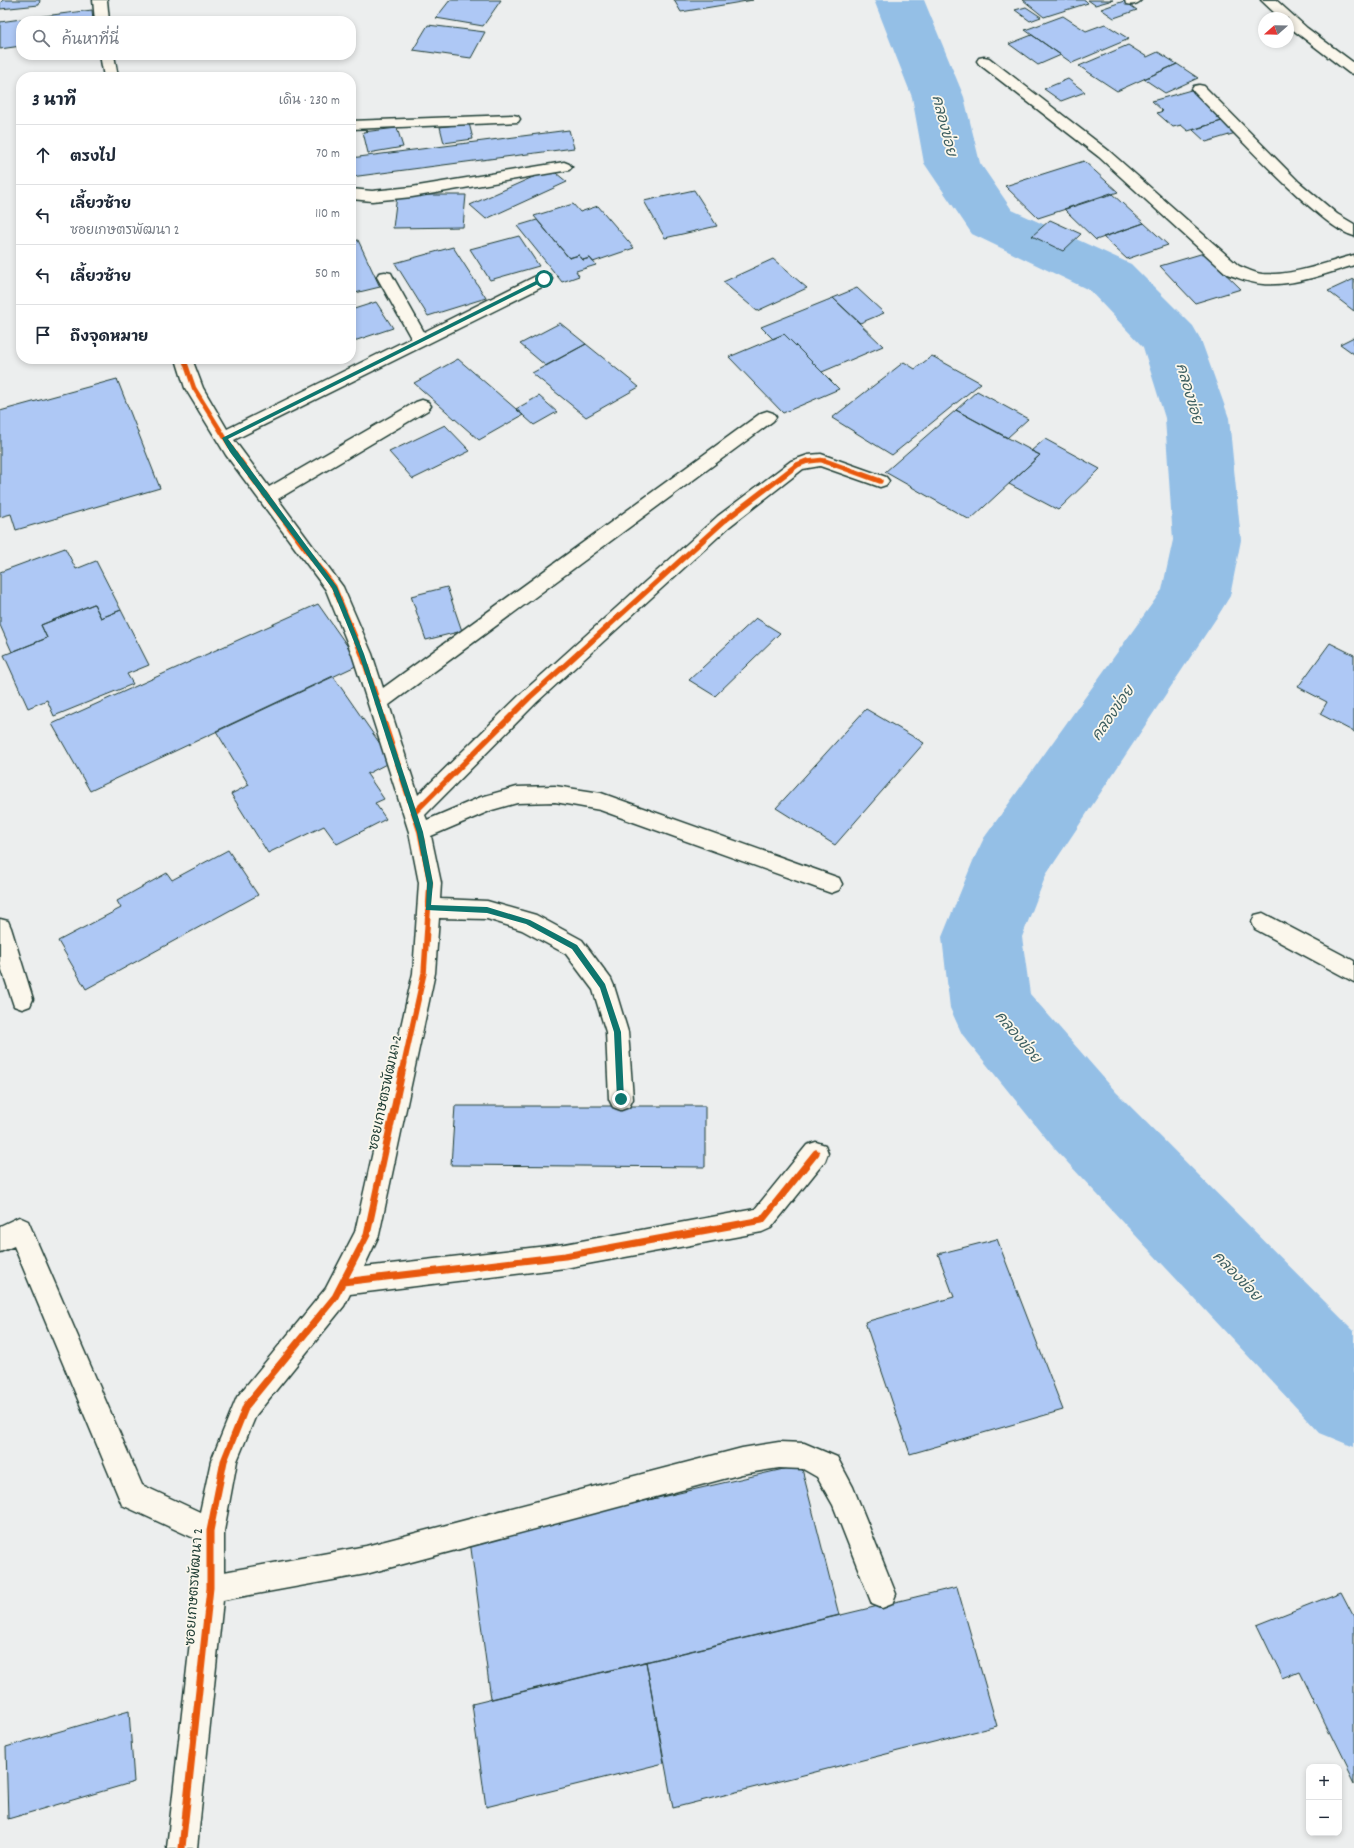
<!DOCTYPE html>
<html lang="th">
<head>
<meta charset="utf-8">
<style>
  :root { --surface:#fff; --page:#f2f2f3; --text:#1f2937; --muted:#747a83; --line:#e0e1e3 }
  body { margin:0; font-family:Dekko,"Playpen Sans Thai",sans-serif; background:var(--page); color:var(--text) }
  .controls { position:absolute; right:12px; bottom:12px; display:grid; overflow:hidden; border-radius:8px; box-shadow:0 2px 6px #0003 }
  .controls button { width:36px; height:36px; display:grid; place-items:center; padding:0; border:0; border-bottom:1px solid var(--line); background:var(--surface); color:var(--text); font:20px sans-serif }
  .compass { position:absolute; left:1258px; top:12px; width:36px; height:36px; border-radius:50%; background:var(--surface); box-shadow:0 2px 6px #0003; rotate:250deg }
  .stop { position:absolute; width:12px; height:12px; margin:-9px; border:3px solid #0f766e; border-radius:50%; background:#fff }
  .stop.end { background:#0f766e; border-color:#fff; box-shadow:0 1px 4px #0008 }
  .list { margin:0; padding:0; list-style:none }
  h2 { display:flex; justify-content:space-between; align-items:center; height:52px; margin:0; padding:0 16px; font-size:17px }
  h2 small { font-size:13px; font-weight:400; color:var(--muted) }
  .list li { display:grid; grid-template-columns:26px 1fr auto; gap:12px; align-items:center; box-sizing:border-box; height:60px; padding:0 16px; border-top:1px solid var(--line) }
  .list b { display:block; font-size:15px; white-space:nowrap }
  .list p { margin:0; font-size:13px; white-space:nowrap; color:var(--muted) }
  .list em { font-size:13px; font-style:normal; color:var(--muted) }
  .icon { flex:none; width:22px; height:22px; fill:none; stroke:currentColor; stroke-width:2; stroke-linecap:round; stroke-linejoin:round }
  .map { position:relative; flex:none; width:1354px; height:1848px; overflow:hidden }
  .search { position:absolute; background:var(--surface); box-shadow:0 2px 6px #0003; left:16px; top:16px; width:340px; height:44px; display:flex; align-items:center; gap:10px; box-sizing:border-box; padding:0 14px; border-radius:16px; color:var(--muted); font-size:15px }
  .panel { position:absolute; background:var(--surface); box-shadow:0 2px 6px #0003; left:16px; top:72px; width:340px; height:292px; border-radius:16px }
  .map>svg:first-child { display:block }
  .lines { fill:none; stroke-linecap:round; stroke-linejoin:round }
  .river { fill:#94bfe6; fill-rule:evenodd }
  .building { fill:#aec8f5; stroke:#1f3d34 }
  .minor-casing { stroke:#1f3d34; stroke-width:3 }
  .minor { fill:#fbf7ec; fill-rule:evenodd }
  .cycleway-far2-casing { stroke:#fbf7ec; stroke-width:6 }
  .cycleway-far1-casing { stroke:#fbf7ec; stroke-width:8 }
  .cycleway-casing { stroke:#fbf7ec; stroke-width:10 }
  .cycleway-far2 { stroke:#e8590c; stroke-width:4.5 }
  .cycleway-far1 { stroke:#e8590c; stroke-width:5.5 }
  .cycleway { stroke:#e8590c; stroke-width:7 }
  .route { fill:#0f766e }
  .labels { text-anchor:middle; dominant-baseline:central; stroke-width:3.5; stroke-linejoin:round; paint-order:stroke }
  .street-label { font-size:14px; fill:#1f3d34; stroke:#fbf7ec }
  .water-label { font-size:15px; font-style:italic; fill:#3c5e60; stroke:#fbf7ec }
</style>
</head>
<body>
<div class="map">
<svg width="1354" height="1848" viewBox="0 0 1354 1848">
  <rect width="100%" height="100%" fill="#eceeee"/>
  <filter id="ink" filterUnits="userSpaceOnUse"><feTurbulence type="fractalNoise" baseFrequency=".025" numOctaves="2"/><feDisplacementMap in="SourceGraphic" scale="8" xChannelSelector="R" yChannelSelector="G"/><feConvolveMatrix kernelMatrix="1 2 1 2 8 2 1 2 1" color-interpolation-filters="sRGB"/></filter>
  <g filter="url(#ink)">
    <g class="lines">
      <path class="river" d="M874,0H924L964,97L980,163L1012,210L1131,264L1193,326L1201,340L1229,418L1241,540L1230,596L1219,614L1046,875L1022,937L1030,994L1116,1092L1354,1331V1447L1320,1433L1054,1148L962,1034L950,1008L942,937L973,861L984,838L1162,590L1173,540L1165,418L1143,347L1089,290L972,234L924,163L912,97Z"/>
    </g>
    <path class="building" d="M3,0H40L39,5L0,9V3Z
      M450,0H501L483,26L436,18Z
      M674,0H753L681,12Z
      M1023,0H1085L1088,3L1044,17Z
      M1088,0H1113L1095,5Z
      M1124,1L1137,10L1114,18L1101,9Z
      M1026,7L1041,17L1030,21L1015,10Z
      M92,10L93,21H28V18Z
      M1063,16L1086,31L1105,24L1129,39L1072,63L1025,30Z
      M21,19V46L0,49V22Z
      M428,25L485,32L471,58L413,50Z
      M1032,35L1061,55L1038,65L1009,44Z
      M1128,45L1147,57L1158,52L1177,64L1117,91L1079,66Z
      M1177,64L1198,78L1165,93L1144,79Z
      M1068,79L1085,92L1061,101L1044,89Z
      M1191,90L1225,120L1188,131L1181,125L1173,127L1157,113L1163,111L1152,101Z
      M1225,120L1239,132L1206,142L1193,130Z
      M469,123L473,139L444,143L440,127Z
      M397,128L403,147L368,153L363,132Z
      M569,130L574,148L351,177V158Z
      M1084,161L1118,192L1038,218L1005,186Z
      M551,169L567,182L486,219L470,205Z
      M694,190L717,226L665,238L644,201Z
      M1111,193L1144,223L1096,240L1064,209Z
      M397,195H466L463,227L393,228Z
      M573,204L580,212L598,206L634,248L593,262L590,258L583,260L579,255L569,258L534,216Z
      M537,220L569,258L579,255L583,260L590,258L596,265L576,271L579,276L562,282L517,226Z
      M1050,220L1081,234L1063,251L1032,236Z
      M1144,223L1168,245L1127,259L1103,237Z
      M519,236L539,266L490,280L470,249Z
      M358,240L380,287L351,294V242Z
      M453,247L486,298L428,316L395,263Z
      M1204,253L1241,289L1195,303L1160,266Z
      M773,259L807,288L757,311L723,282Z
      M1354,279V311L1328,291Z
      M857,288L884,313L860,323L833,298Z
      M833,298L883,346L822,372L784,334L773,339L761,327Z
      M376,302L393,328L351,342V310Z
      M560,323L586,344L546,366L520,344Z
      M784,334L839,389L783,413L729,357Z
      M1354,337V354L1340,344Z
      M586,344L639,387L586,417L532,373Z
      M932,356L981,383L892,455L832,418L904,362L915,369Z
      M458,359L516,409L523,415L479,440L414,383Z
      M117,379L160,488L16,530L11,514L0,517V411Z
      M977,391L1028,419L1007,438L956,410Z
      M539,396L557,412L534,425L516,409Z
      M956,410L1040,455L970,520L885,472Z
      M445,425L470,451L413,479L389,452Z
      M1045,439L1100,469L1058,510L1009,484L1040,455L1031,451Z
      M65,548L76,569L96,561L121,610L101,618L94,604L41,625L47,638L12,652L0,625V572Z
      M447,587L462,631L426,640L411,596Z
      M94,604L101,618L121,610L149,665L127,674L133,684L54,716L47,700L28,708L4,655L47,638L41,625Z
      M318,604L360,664L90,791L52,724Z
      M756,618L780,633L715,696L689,680Z
      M1330,643L1354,655V732L1320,714L1327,702L1298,687Z
      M333,676L392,761L367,774L384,799L375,803L386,819L337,844L324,826L268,853L231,794L249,785L216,731Z
      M866,709L924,743L835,845L776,808Z
      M228,850L258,895L86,989L58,941L121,908L117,901L167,873L172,880Z
      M455,1106H705V1167L451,1165Z
      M997,1239L1063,1410L910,1454L865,1322L954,1297L938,1254Z
      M801,1465L839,1615L491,1699L470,1541Z
      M957,1587L997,1726L673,1808L646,1662Z
      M1341,1592L1354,1617V1782L1300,1672L1283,1679L1257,1625Z
      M646,1662L664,1763L486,1807L472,1704Z
      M129,1711L134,1782L8,1819L6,1747Z"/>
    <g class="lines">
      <g class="minor-casing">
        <path id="minor" d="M93,0H107L109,21H95Z
          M1125,0H1141C1137,5 1132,5 1126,4Z
          M1261,0H1276L1307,28L1354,63V74L1349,73L1288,26V18H1280Z
          M100,55H114L118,77H104Z
          M984,57L989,58L1109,151L1239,266C1247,269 1254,273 1262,274C1294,276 1324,263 1354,255V265C1325,274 1294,286 1263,284C1250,283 1239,278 1227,274L1099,157L979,64L977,61L979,58Z
          M1199,85L1204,86L1299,182L1337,214L1354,224V236C1337,231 1322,217 1309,206C1268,170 1232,130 1194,92L1192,89L1194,86Z
          M513,115L518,116L520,119L518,122L351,129V121Z
          M564,162L569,164L572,167L569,170L412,197L372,201L351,199V189L372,191L412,187Z
          M385,272L391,273L393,277L424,332L538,275L544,274L550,275L552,279L550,283L234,440L269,487L416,402L422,400L428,402L431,406L428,410L278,499L343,587L372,654L383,688L761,413L767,411L773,413L776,417L773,421L389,705L418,795L523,692L718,516L791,461L808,455L821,454L886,477L889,481L886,485L880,487L820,466L803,469L730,526L537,702L425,815L427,820L481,797L517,787L555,786L601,793L839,878L842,884L839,890L831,893L600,810L555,802L517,803L492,810L431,836L441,883L440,899L487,901L536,915L582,940L611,979L614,986L628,1032L633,1099L629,1107L621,1110L613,1107L609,1099L606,1032L593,990L566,954L522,930L487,919L439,918L435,973L379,1235L364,1267L565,1244L755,1209L807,1145L816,1142L825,1145L828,1153L825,1161L771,1228L762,1232L565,1268L350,1294L344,1306L256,1415L237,1461L224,1531V1572L366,1546L742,1448L779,1442L804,1443L837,1457L853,1487L896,1594L892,1604L882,1608L872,1604L833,1505L817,1477L803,1469L779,1468L742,1474L366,1574L223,1600L197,1848H167L196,1588V1539L122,1505L14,1246L0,1252V1226L19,1217L28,1221L142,1485L200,1512L211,1461L237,1397L326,1288L355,1232L413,973L419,883L409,832L352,654L326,590L226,455L185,388L176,359H192L203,388L227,429L411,338L377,277L379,273Z
          M1263,913L1354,961V982L1255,929L1252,922L1255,915Z
          M0,919L8,921L11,928L33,999L30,1006L22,1009L14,1006L0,964Z"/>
      </g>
      <use href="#minor" class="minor"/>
      <g class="cycleway-far2-casing">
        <path id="cycleway-far2" d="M184,359L194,388L240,462
          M804,462L821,460L827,462"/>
      </g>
      <g class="cycleway-far1-casing">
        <path id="cycleway-far1" d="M240,461L334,587L362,654L420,832L430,883L424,973L404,1064
          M825,461L880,481
          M414,813L530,697L724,521L797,465L807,461"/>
      </g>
      <g class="cycleway-casing">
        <path id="cycleway" d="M343,1282L565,1256L762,1220L816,1153
          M182,1848L210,1588V1531L224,1461L246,1406L335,1297L367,1235L404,1063"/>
      </g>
      <use href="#cycleway-far2" class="cycleway-far2"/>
      <use href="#cycleway-far1" class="cycleway-far1"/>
      <use href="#cycleway" class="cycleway"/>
    </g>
  </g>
  <path class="route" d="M544,277L546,280L228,439L337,587L364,654L423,832L433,883L431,905L487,907L530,920L577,945L605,984L621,1032L624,1099L621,1102L617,1099L614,1032L600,988L572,949L526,924L487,913L426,910L427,883L417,832L359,654L332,588L230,452L222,438Z"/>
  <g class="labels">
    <g class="street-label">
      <text transform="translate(386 1093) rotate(-78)">ซอยเกษตรพัฒนา 2</text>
      <text transform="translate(195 1587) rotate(-86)">ซอยเกษตรพัฒนา 2</text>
    </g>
    <g class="water-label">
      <text transform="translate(943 126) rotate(76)">คลองข่อย</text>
      <text transform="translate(1188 394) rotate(74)">คลองข่อย</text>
      <text transform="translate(1114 714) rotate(-55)">คลองข่อย</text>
      <text transform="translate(1017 1038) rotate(50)">คลองข่อย</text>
      <text transform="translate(1236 1277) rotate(46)">คลองข่อย</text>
    </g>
  </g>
</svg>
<div class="controls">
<button>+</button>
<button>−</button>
</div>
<svg class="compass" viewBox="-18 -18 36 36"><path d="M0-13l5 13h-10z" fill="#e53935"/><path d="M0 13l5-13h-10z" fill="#747a83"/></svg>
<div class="stop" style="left:544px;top:279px"></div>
<div class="stop end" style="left:621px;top:1099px"></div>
<div class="search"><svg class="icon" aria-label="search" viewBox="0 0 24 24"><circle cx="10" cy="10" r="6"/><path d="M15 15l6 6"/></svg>ค้นหาที่นี่</div>
<section class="panel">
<h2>3 นาที<small>เดิน · 230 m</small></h2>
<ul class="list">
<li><svg class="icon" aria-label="ahead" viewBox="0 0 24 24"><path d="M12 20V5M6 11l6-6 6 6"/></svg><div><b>ตรงไป</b></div><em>70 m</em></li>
<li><svg class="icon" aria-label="left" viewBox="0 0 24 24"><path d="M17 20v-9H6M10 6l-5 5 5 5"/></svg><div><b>เลี้ยวซ้าย</b><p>ซอยเกษตรพัฒนา 2</p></div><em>110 m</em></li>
<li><svg class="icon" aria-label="left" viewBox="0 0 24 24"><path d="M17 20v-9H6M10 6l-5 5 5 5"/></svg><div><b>เลี้ยวซ้าย</b></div><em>50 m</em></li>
<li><svg class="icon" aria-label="arrive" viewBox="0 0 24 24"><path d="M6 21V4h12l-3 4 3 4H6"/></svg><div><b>ถึงจุดหมาย</b></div></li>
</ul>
</section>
</div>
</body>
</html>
